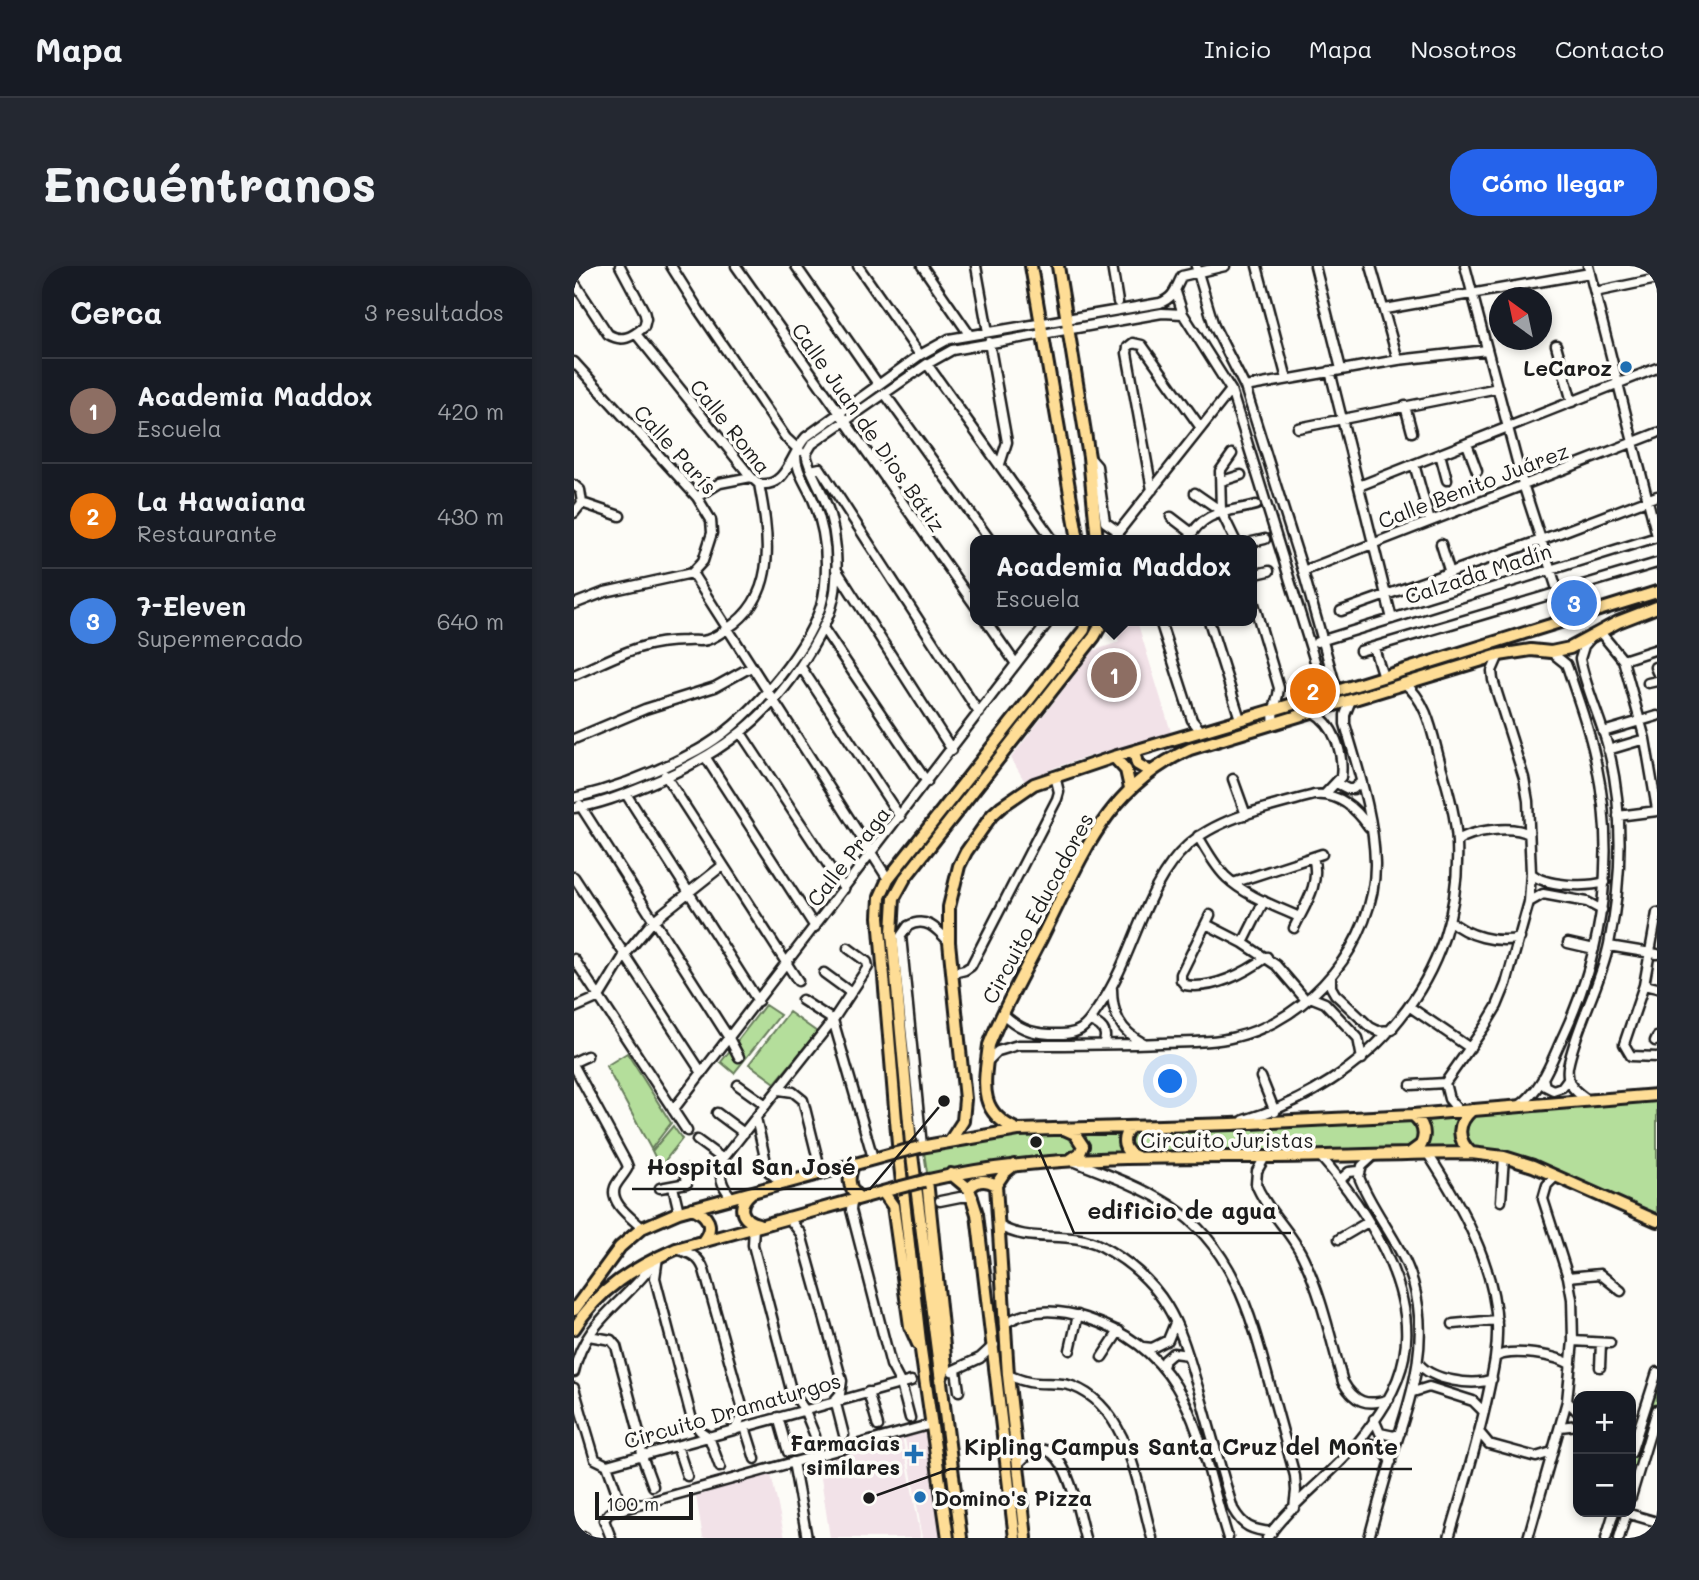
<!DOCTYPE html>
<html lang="es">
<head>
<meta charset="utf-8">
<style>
  :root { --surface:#171b24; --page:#242831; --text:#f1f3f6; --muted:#9ea1a6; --line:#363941; --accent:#2563eb }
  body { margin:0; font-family:Mali,sans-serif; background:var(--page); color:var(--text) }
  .controls { position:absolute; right:21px; bottom:21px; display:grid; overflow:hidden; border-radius:14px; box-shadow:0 4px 10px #0003 }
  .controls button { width:63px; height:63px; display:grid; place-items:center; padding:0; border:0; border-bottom:2px solid var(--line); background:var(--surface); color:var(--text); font:35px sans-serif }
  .compass { position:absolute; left:915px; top:21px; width:63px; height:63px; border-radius:50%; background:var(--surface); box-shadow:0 4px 10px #0003; rotate:327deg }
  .scale { position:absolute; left:21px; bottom:18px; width:98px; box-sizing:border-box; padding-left:7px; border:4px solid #1c1c1c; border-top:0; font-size:19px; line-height:24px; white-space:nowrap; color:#1c1c1c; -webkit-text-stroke:5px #fdfcf7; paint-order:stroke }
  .you { position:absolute; left:597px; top:816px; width:24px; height:24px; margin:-18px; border:5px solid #fff; border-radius:50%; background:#1a73e8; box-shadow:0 0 0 10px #1a73e833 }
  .badge { display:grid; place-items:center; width:46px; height:46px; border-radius:50%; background:var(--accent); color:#fff; font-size:23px; font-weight:700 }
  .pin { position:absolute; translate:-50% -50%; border:4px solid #fff; box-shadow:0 2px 7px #0006 }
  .popup { position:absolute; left:396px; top:269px; width:287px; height:91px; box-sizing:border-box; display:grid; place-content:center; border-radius:14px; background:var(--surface); filter:drop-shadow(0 2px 5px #0005); font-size:23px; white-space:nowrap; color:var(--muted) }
  .popup b { font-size:26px; color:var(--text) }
  .popup::after { content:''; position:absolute; left:50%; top:100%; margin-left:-14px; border:14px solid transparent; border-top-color:var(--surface) }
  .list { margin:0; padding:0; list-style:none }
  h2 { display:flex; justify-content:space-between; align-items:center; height:91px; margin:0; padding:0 28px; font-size:30px }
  h2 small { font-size:23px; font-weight:400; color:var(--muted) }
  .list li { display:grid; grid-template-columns:46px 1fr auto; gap:21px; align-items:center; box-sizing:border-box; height:105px; padding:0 28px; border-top:2px solid var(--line) }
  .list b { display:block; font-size:26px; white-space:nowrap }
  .list p { margin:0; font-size:23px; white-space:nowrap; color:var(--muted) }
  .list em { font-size:23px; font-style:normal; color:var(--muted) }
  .map { position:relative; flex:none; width:1083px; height:1272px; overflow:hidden; border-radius:28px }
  header { display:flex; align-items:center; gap:42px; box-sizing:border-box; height:98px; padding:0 35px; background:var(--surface); border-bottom:2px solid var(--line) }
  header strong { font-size:33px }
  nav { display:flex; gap:38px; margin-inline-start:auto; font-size:24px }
  .intro { display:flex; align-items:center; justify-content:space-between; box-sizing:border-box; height:168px; padding:0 42px }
  h1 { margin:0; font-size:49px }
  .button { padding:18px 32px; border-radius:28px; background:var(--accent); color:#fff; font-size:24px; font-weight:700 }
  main { display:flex; gap:42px; padding:0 42px }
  aside { flex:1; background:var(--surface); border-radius:28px; box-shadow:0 4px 10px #0003 }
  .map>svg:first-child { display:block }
  .built { fill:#f2e2e8 }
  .green { fill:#b4de9b; stroke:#687d5c; stroke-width:2 }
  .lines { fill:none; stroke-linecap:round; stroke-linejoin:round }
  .minor-casing { stroke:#1c1c1c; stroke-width:13 }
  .major-casing { stroke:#1c1c1c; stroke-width:16 }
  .minor { stroke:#fdfcf7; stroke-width:8 }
  .major { stroke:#fedd96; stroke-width:10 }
  .major-bridge-casing { stroke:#1c1c1c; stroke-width:16; stroke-linecap:butt }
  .major-bridge { stroke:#fedd96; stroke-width:10 }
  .poi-dot { fill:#1f6fb2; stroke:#fdfcf7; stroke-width:2.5 }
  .labels { text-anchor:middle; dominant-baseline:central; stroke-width:7; stroke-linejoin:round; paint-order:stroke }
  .poi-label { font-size:21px; font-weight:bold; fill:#1c1c1c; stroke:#fdfcf7; text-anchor:end }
  .street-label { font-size:21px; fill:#1c1c1c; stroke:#fdfcf7 }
  .leader { fill:none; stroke:#1c1c1c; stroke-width:2.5 }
  .callout-dot { fill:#1c1c1c; stroke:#fdfcf7; stroke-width:2.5 }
  .callout-label { font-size:23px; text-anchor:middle; font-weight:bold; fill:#1c1c1c; stroke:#fdfcf7; stroke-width:7; stroke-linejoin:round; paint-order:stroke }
</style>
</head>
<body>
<header>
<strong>Mapa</strong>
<nav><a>Inicio</a><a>Mapa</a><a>Nosotros</a><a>Contacto</a></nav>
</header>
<div class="intro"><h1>Encuéntranos</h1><a class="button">Cómo llegar</a></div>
<main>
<aside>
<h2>Cerca<small>3 resultados</small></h2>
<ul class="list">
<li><span class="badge" style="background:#8d6e63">1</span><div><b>Academia Maddox</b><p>Escuela</p></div><em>420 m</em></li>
<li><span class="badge" style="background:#e8710a">2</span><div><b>La Hawaiana</b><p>Restaurante</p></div><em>430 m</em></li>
<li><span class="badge" style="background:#3f7fe0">3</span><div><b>7-Eleven</b><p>Supermercado</p></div><em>640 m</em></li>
</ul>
</aside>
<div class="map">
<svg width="1083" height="1272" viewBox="0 0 1083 1272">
  <rect width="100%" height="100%" fill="#fdfcf7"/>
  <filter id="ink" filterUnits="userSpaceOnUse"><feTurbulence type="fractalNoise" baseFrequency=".0143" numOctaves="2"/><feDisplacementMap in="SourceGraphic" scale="14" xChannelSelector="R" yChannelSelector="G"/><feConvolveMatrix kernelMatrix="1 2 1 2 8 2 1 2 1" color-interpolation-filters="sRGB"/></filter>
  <g filter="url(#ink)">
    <path class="built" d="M546,355H563L597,466L568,475V478L527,491L525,487L482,501L451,516L437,492L519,385L545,376L542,366L545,364Z
      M356,1160L374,1272H349L330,1168Z
      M328,1170L347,1272H256L244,1192Z
      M197,1208L211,1272H129L122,1230Z"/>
    <path class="green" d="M191,739L206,749L160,807L147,796Z
      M215,746L243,766L201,817L175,798Z
      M53,787L97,857L77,883L32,800Z
      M1083,833V954L1032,927L897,884L601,888L354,913L349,880L407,869Z
      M99,860L108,873L86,901L78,885Z
      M1083,1111V1142L1057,1225V1179L1063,1156Z"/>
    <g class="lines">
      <g class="minor-casing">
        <path id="minor" d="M97,0L124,43L212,172L226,185
          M162,0L402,341
          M222,0L304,118
          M284,0L346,89
          M348,0L395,68
          M402,0L414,66
          M538,0L544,36
          M622,0L640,60L671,121L729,305L763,425
          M683,0L713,113
          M741,0L767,103
          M797,0L824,94
          M891,0L949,218L993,354
          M1014,0L1083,270
          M608,10L651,0
          M0,16L34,68C48,77 58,71 70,61L72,53L70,45L46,0
          M602,26L609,48L657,124L751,428
          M1021,26L1083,13
          M811,43L1016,7
          M415,76L433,176L426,198
          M982,79L998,136
          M0,96L123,231L137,254L138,267L129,295L118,307L31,326L0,338
          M353,98L479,274
          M756,105L818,353
          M671,121L824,94L913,84
          M311,128L416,274
          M831,140L838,166
          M724,162L924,122
          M893,178L903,205
          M232,188L238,178L353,98L378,84L588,47L609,48
          M866,188L873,214
          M516,192L523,200L531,256L545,266
          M840,198L856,255
          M237,204L246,202L405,447
          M648,215L667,209
          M185,218C213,222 217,187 232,171L346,89L375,73L586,37C601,31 601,23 608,10
          M0,219L6,224L8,237L0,247
          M785,220L1083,102
          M578,224L553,87L554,81L559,77L568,79L627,162
          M621,227L647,245L661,274
          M123,231L146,217L177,211
          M8,237L46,250
          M647,245L646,205L658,188
          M597,251L618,267
          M538,274L657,124
          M614,274C630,243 653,247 682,239
          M678,276L691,273
          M867,278L876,307
          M262,303L378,484
          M729,305L1083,167
          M118,307L314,613
          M678,309L695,305
          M678,331L705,422C704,438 697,440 700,458
          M767,345L967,274L1083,230
          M412,355L442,398
          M586,355L618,454L627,465
          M635,355L666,453
          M249,362L353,516
          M1026,366L1049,394L1071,473L1083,543
          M743,376L1083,271
          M800,382L809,411
          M786,385L1083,297
          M1049,394L1083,383
          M227,401L326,551
          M1081,401L1083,406
          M0,409C22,400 42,389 64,382C80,377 96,375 112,375C119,374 127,376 133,374C143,371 153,363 161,357C204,323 194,265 185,218L177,211L62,68
          M1074,417L1083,415
          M739,446C760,458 770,487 767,511L751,528
          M1029,466L1083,450
          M167,467L270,623
          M0,473L71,443L141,421L177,401
          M1034,484L1071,473
          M132,492L241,661
          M91,509L224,715
          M659,513L672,549
          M762,517L774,523H779L787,516
          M52,528L184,735
          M0,532C43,522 85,505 124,484C170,459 230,391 247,340C251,327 252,313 252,298C252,277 248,256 240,236C234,220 221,205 222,187
          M6,539L155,772L165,791
          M0,542C24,539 49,529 71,520C147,489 197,452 239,380C251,359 261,340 262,315C264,287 261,258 250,232C244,217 235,204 232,188
          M1044,550L1083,545
          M624,570C632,584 641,600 652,611C672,630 701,640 725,651
          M883,575C898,564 939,559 955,568
          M957,607C970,621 1014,621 1031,616
          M0,611L128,807
          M659,617L748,588
          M955,636L969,628L1013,636L1028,644
          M1083,647L1070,719L1050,778L1057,790L1083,791
          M636,649L607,708V714L611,719C639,724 671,707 693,691
          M875,654C893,670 923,678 946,672
          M632,658L669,677L702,699L732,734
          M720,662C731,639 747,618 739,591
          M669,677L690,635
          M994,677L1020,683
          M1035,680L1083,688
          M0,693L113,865
          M250,707L276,726
          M379,707L391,704L397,700L483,533L485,526L481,510
          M757,711V721L761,728L796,761L804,765L818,764
          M1070,719L1083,722
          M538,723C538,747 546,765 569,777
          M736,731L751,737L784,772L788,793
          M228,734L259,754
          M836,741L896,782
          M0,742L25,731L50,690L80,654L148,600
          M429,748C444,762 456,767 476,768C487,768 498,769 507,763C516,757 521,746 527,738C560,690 570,619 613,580C644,551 700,540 740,529C764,526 782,542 795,561
          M259,754L299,892
          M515,755C527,758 535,766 529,778
          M1081,775L1083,771
          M0,796L13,790
          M413,796L424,785L444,779C492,779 540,779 587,777C612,776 638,777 661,771C736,754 802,675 801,597C800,549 784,504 771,458V449L777,434
          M0,800L52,896L54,901C51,908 44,914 41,921C35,937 58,952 68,962
          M687,811L701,846
          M969,812L971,820L979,824L988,821L994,813
          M164,819L192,839
          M837,819L871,817
          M205,824L219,826L229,834L247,906
          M1012,833C999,824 992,817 994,801C1002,760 1026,721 1035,678C1048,614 1050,545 1034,481C1026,451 1012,423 1006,393L1010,380L1016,373
          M945,840C969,823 978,793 990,768C1030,682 1042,589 1022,496C1016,464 1004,434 994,403L992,398L977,386
          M99,844L475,355
          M885,845L875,833L871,817L911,760L923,740L932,718L955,636L957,607L954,535L950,512L919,414L918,405L925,389
          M143,847L170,867
          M182,852L194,905L208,917
          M670,854C795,818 889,712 883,577C882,552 875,527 868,503C859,474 856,437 830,417
          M123,874L149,893
          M348,880L327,670L334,660C352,650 363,663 375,676
          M854,888C887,939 920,997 923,1059C924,1083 919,1105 914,1128C904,1176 889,1224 875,1272
          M691,891L683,905L682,918C692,944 717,965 729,991C748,1030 757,1075 769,1116C780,1136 793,1141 815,1133
          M499,895C532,908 566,920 596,939C658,980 676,1046 694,1112C703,1145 712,1178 721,1210L722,1225L720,1242
          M767,913L775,906L785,905
          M99,921L105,946
          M86,922L113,917L111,904
          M158,932C147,919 144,910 149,893L259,754L294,701L293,696L274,682
          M278,934L277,944L317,1099L327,1118L336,1152
          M366,935L386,931H399
          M927,935L930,891
          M214,951L227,968L268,1115L266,1128L261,1134L270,1169
          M424,959C455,979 494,963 527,980C553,994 578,1015 593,1040C609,1066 616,1097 625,1125C636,1164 647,1204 659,1243C669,1261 678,1264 698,1266
          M180,960L179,979L217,1124L230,1143L241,1170
          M765,973L794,956
          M102,983C116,987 125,990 130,1004L168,1140L167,1151L161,1164
          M84,991L81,1012L118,1154L126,1165L135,1171L146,1201
          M994,1011L1026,1008L1047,1025
          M430,1058C455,1042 485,1043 512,1052C621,1087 624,1178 654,1272
          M879,1058L923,1054
          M15,1070L37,1074L42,1080L66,1170L68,1190L79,1220
          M999,1075L1036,1077
          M569,1081L578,1082L594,1074L601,1057
          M496,1084L504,1049
          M528,1091L545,1065
          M922,1091C935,1082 985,1089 997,1099
          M845,1098C858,1114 899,1121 918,1113
          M589,1101L591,1094L599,1087L614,1089
          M1026,1101L1027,1077
          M382,1104L385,1125
          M378,1105L406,1092L420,1079
          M0,1106C10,1054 55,1034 81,995
          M434,1109C441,1112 448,1115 455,1116C469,1119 484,1115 498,1120C554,1140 564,1221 578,1272
          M0,1122L21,1193L33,1199L337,1115
          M294,1126L304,1160
          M839,1126L855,1121L899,1135L910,1146
          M993,1135L1004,1146
          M204,1151L214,1186
          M800,1153L806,1167L820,1170L826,1167
          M171,1161L181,1193
          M986,1161L1004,1159
          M905,1166L915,1178L962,1191L978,1186
          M782,1179C799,1174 809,1181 817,1196
          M103,1180L113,1210
          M1057,1187L1083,1106
          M219,1196L233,1272
          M445,1197C489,1149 503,1244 511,1272
          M33,1199L43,1227
          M1057,1231L1083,1144
          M1052,1247L1083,1256
          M11,1271V1272
          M37,1272L30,1254L35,1247L358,1158
          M693,1272C717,1237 755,1211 782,1179C803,1153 824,1124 830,1091C844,1021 790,940 746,890
          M795,1272C802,1246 809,1220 817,1194C836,1133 857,1080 839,1016C828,978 799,947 785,911L788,900L800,889
          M954,1272L993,1135L999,1075L998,1033L994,1011L969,933L973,919L982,910
          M1032,1272L1040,1246
          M1045,1272L1053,1246"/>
      </g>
      <g class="major-casing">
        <path id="major" d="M457,0L504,274
          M484,0L515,191L523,274
          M560,485L563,498L575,505
          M540,491L552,504L556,522
          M556,862C546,873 549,886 563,891
          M490,863L501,868L509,880L506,887L496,894
          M444,864C403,847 410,818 415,779C429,743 449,708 467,673C507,594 530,522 616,483L925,389L957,384L977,386L996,382L1044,356L1083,341
          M376,875L389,855L391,833L375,676V641L385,600L392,586L418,549L428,540L460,518L540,491L763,425L1083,326
          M346,881L444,864L658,858L839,849L1083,829
          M836,887L847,879C853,867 849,857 839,849
          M897,887C882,873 883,857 898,844
          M280,897C274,911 273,921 285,932
          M440,899L430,907L422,919L434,1109L452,1272
          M377,908L395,923L403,948L441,1272
          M353,914L372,1100L366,1114
          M350,915C461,889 575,891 689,891C758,891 827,887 897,887L930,891L959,900L1083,955
          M395,923C402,913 412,913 422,919
          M309,926L319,940L336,1060L344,1078
          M177,927C163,939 166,954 184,958
          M118,942C134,949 141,960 129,975
          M0,1044L46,981L68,962L105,946L318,888
          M0,1063C24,1023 61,1001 102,983L323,922
          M374,1272L347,1084L325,890L305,651L306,631L314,613L510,364L512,355
          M387,1272L338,889L318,667L320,632L331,612L520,371L529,355"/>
      </g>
      <use href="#minor" class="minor"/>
      <use href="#major" class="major"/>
      <g class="major-bridge-casing">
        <path id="major-bridge" d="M318,888L346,881
          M323,922L350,915"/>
      </g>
      <use href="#major-bridge" class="major-bridge"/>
    </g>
  </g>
  <g class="poi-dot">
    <circle cx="1052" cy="101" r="7"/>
    <path d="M336.5 1177.5h7v7h7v7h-7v7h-7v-7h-7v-7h7z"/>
    <circle cx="346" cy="1231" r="7"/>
  </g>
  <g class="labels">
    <g class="poi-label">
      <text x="1038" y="101">LeCaroz</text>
      <text x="326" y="1176">Farmacias<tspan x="326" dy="24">similares</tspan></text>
      <text x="360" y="1231" text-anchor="start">Domino's Pizza</text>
    </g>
    <g class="street-label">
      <text transform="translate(157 160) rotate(51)">Calle Roma</text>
      <text transform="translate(295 161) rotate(55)">Calle Juan de Dios Bátiz</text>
      <text transform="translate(102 183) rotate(48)">Calle París</text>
      <text transform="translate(899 219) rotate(-21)">Calle Benito Juárez</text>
      <text transform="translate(904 307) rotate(-18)">Calzada Madín</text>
      <text transform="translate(274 590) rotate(-52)">Calle Praga</text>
      <text transform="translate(463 642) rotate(-62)">Circuito Educadores</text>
      <text x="653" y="873">Circuito Juristas</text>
      <text transform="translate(158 1144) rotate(-16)">Circuito Dramaturgos</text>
    </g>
  </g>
  <path class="leader" d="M370 835L296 923H58M462 876L500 967H717M295 1232L376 1203H838"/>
  <g class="callout-dot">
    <circle cx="370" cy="835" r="7"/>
    <circle cx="462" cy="876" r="7"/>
    <circle cx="295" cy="1232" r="7"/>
  </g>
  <g class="callout-label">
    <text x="177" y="909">Hospital San José</text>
    <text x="608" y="953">edificio de agua</text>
    <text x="607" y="1189">Kipling Campus Santa Cruz del Monte</text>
  </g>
</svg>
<div class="controls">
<button>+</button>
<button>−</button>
</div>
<svg class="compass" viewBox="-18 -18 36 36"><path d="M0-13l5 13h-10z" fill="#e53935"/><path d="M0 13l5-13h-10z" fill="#9ea1a6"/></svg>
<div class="scale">100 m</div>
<div class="you"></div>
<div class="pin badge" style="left:540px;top:409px;background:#8d6e63">1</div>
<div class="popup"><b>Academia Maddox</b>Escuela</div>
<div class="pin badge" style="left:739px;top:425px;background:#e8710a">2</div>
<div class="pin badge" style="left:1000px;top:337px;background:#3f7fe0">3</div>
</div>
</main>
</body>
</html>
